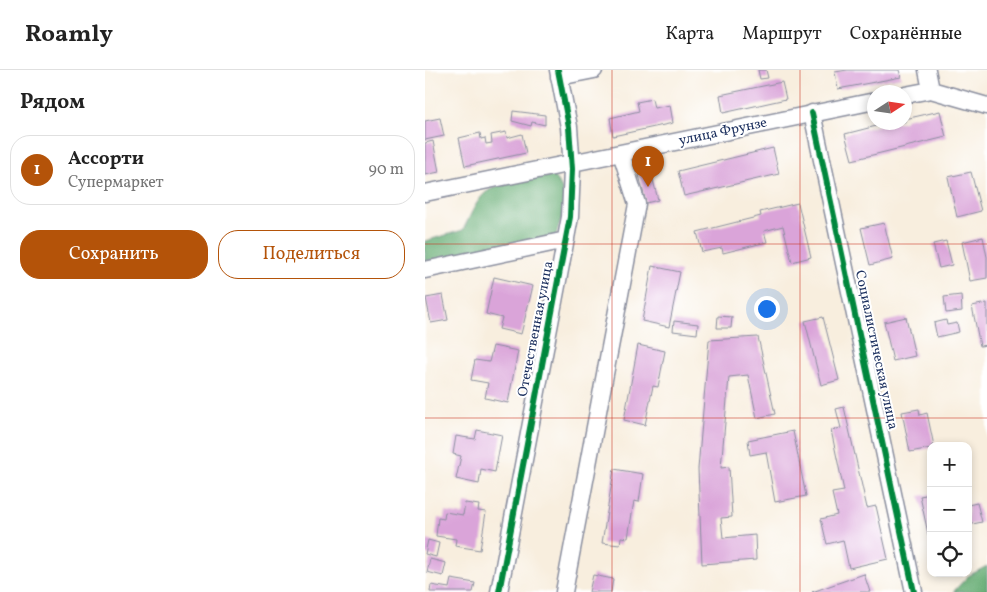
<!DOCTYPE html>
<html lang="ru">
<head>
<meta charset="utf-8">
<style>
  :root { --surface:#fff; --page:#f6f6f6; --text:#222; --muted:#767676; --line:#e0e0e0; --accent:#b45309 }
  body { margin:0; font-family:Vollkorn,serif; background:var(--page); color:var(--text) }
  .controls { position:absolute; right:15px; bottom:15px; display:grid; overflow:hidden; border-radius:10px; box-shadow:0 2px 8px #0003 }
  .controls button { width:45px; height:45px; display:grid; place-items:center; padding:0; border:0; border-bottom:1px solid var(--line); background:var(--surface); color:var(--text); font:25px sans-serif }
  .compass { position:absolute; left:442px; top:15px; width:45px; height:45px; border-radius:50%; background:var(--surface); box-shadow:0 2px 8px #0003; rotate:78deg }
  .you { position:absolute; left:341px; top:238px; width:18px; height:18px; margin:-12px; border:4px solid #fff; border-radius:50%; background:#1a73e8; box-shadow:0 0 0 8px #1a73e833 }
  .badge { display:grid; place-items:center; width:32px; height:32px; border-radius:50%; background:var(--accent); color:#fff; font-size:16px; font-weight:700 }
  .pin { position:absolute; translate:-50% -41px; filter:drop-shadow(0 1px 2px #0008) }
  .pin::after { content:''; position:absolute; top:26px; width:18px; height:15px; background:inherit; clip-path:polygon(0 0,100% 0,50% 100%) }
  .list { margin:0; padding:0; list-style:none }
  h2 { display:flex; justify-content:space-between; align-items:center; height:65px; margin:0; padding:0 20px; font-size:21px }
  h2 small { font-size:16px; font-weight:400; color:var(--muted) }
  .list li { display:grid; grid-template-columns:32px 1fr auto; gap:15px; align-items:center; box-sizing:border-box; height:70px; margin:0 10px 10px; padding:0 10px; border:1px solid var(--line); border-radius:20px }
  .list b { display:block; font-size:19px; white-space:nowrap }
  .list p { margin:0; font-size:16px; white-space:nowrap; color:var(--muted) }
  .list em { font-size:16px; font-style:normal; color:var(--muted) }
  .actions { display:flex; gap:10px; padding:15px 20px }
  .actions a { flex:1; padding:11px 0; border:1px solid var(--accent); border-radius:20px; text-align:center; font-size:18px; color:var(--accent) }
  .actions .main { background:var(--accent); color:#fff }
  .icon { flex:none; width:28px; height:28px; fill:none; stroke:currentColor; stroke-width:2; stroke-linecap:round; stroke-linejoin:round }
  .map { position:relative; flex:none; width:562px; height:522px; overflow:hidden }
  header { display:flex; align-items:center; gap:30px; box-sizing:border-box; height:70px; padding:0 25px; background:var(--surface); border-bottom:1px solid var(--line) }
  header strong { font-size:24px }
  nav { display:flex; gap:28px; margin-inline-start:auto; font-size:18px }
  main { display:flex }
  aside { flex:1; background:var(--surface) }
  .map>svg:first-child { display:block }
  .forest { fill:#65ac72; stroke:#406e68 }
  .building { fill:#daa4d9 }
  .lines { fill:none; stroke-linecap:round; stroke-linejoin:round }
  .minor-casing { stroke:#8a8e9e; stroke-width:19 }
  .minor { stroke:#fff; stroke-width:16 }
  .cycleway-casing { stroke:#fff; stroke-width:9 }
  .cycleway { stroke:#00873e; stroke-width:6 }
  .grid { fill:none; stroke:#c8321e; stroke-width:1; stroke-opacity:0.55 }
  .labels { text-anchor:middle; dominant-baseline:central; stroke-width:4; stroke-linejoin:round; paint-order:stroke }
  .street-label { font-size:14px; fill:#1b2f5e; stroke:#fff }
</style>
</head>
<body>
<header>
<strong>Roamly</strong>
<nav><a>Карта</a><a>Маршрут</a><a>Сохранённые</a></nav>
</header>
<main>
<aside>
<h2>Рядом<small></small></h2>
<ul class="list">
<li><span class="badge">1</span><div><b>Ассорти</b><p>Супермаркет</p></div><em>90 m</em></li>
</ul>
<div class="actions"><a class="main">Сохранить</a><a>Поделиться</a></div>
</aside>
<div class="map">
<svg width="562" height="522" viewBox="0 0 562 522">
  <rect width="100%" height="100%" fill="#fff"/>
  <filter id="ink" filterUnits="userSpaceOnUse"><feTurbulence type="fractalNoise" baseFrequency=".02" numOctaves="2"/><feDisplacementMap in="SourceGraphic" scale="10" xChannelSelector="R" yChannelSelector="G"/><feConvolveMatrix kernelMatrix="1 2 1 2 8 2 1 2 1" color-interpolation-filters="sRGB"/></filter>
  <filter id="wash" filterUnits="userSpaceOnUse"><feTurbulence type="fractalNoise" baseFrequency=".0096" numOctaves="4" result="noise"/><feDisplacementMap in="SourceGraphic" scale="20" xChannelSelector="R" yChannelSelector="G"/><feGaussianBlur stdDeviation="1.12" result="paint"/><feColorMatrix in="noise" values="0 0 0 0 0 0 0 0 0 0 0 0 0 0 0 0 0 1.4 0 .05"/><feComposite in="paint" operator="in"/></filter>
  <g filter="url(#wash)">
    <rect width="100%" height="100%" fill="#f8eede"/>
    <path class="forest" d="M128,106C147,127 139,141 131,165L60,186L0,191V171L38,160C44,149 50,132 60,123C76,110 107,108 128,106Z
      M562,496V522H528L543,506Z"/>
    <g id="blocks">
      <path class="building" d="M333,0H341L343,8L335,9Z
        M422,0H474L476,7L413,19L410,2Z
        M357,12L361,29L298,43L295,25Z
        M227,29L229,38L245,35L248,53L188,66L185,48L214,41L212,32Z
        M88,41L120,45V55L107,52L106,56L87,51Z
        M515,41L521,67L427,90L420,64L467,52H480V49Z
        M15,48L19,66L0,70V51Z
        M81,62L82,68L97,64L101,83L40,96L34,68L55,63L56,69L60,68L61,74L67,73L66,65Z
        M8,71L14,102L0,105V73Z
        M348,78L354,104L259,126L253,101Z
        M226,102L233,130L221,133L214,105Z
        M546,102L556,141L532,147L523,107Z
        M373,133L386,187L367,192L358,156L339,161L342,172L298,183L297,178L277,182L272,162L336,146L335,142Z
        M459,153L468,189L445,195L436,158Z
        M558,167L562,187V208L545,211L537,172Z
        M521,171L527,195L514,198L508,174Z
        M227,196L255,202L244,257L217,251Z
        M69,207L108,216L96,264L74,259L77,248L61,244Z
        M18,225L23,250L6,253L1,228Z
        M536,225L537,241L521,243L519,227Z
        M562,233V275L555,276L547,236Z
        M293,246L307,247L306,258H292Z
        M398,247L414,310L396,315L380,251Z
        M481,247L490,286L468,291L459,252Z
        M521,250L522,255L532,253L534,262L512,267L509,253Z
        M249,251L273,254L272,264L248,261Z
        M333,267L350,344L332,348L323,305L304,307L296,398L304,397L307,447L296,448L298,468L330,465L331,490L277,494L273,399L284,270Z
        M213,275L240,281L233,317L228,316L220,355L199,350Z
        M68,276L93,281L83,333L60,328L63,313L46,310L50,290L64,292Z
        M419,337L442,438L451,436L463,489L424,498L418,470L402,474L396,449L412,445L407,423L419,421L406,360L416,358L411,339Z
        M494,339L495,345L502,343L509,376H506V378L485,382L477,342Z
        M52,360L77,365L70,402L56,399L54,414L31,409L36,386L28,384L31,366L50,369Z
        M368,361L381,426L350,432L341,382L325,385L323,370Z
        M189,399L218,404L214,432L209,431L203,468L196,467L195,475L177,473Z
        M506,424V473H505L495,426Z
        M40,433L54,435L53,441L61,442L55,480L30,476L31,469L11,466L13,448L19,449L20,442L38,445Z
        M552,433L557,452L543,455V435Z
        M3,470L14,473L11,487L0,484Z
        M5,489L21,493L18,506L2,502Z
        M439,504L445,522H387Z
        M168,505L188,509L186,522H164Z
        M26,509L50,513L48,522H5L6,515L24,518Z"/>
    </g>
  </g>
  <g filter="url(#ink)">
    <use href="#blocks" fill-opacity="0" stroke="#8a8e9e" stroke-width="1"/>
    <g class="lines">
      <g class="minor-casing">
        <path id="minor" d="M502,0L506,20
          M134,7L169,0
          M480,25L506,20L562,36
          M387,43L489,522
          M0,123L450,31
          M0,200L141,170
          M74,522L145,147L147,99L144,57L133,0
          M139,522L212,134L196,83"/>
      </g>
      <use href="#minor" class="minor"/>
      <g class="cycleway-casing">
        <path id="cycleway" d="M387,43L489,522
          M74,522L145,147L147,99L144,57L133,0"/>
      </g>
      <use href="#cycleway" class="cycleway"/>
    </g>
  </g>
  <path class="grid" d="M187,0V522M375,0V522M0,174H562M0,348H562"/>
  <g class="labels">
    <g class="street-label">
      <text transform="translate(298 62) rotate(-12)">улица Фрунзе</text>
      <text transform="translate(111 259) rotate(-79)">Отечественная улица</text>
      <text transform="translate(451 280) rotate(78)">Социалистическая улица</text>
    </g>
  </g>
</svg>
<div class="controls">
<button>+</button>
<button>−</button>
<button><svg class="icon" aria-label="locate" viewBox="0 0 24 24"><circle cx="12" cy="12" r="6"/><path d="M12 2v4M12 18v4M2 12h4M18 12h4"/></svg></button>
</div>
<svg class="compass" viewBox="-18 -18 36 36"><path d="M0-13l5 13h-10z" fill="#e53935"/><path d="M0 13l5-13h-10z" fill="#767676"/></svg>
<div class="you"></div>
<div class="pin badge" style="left:223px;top:117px">1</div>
</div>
</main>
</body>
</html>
